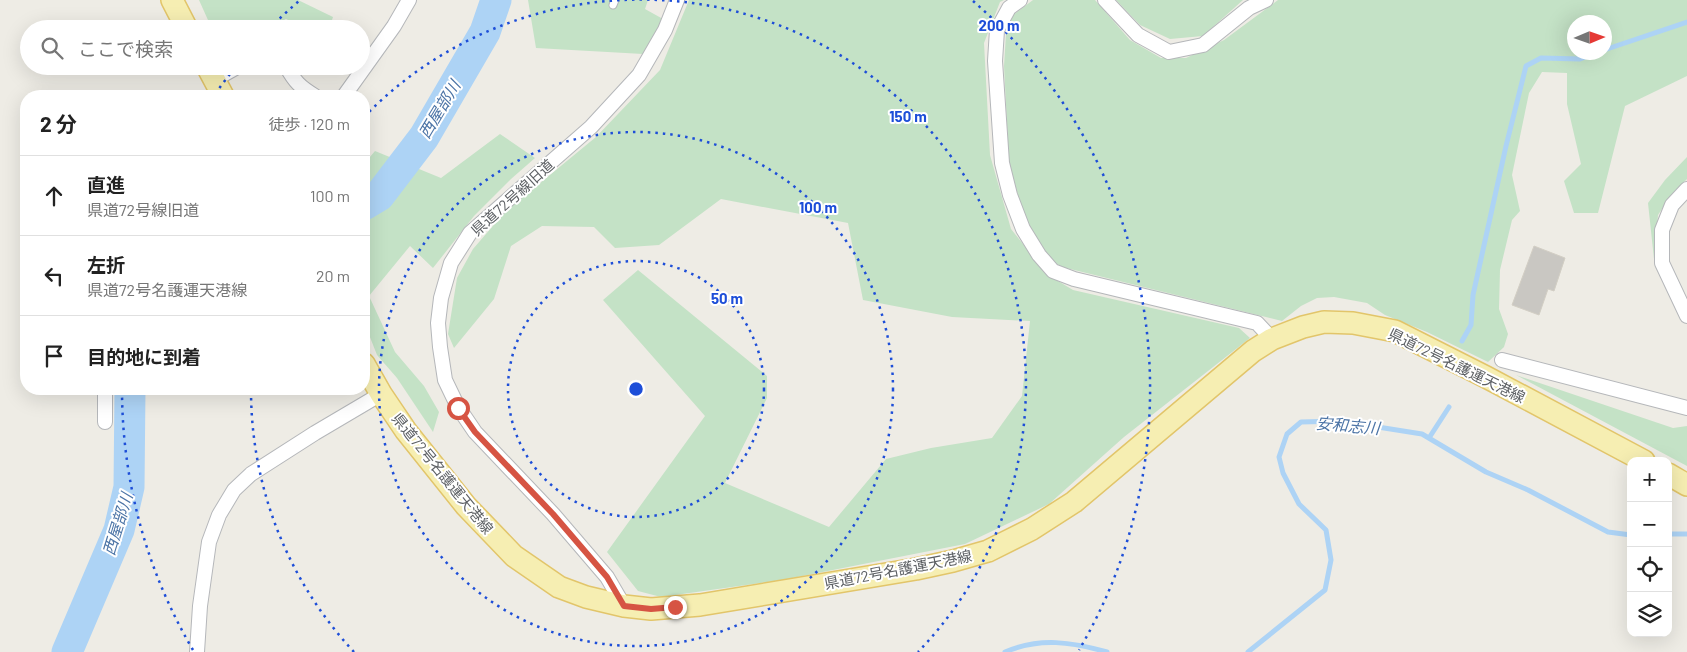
<!DOCTYPE html>
<html lang="ja">
<head>
<meta charset="utf-8">
<style>
  :root { --surface:#fff; --page:#f6f6f6; --text:#222; --muted:#767676; --line:#e0e0e0 }
  body { margin:0; font-family:Barlow,"Noto Sans JP",sans-serif; background:var(--page); color:var(--text) }
  .controls { position:absolute; right:15px; bottom:15px; display:grid; overflow:hidden; border-radius:10px; box-shadow:0 5px 20px #0002 }
  .controls button { width:45px; height:45px; display:grid; place-items:center; padding:0; border:0; border-bottom:1px solid var(--line); background:var(--surface); color:var(--text); font:25px sans-serif }
  .compass { position:absolute; left:1567px; top:15px; width:45px; height:45px; border-radius:50%; background:var(--surface); box-shadow:0 5px 20px #0002; rotate:88deg }
  .stop { position:absolute; width:15px; height:15px; margin:-11px; border:4px solid #d65443; border-radius:50%; background:#fff }
  .stop.end { background:#d65443; border-color:#fff; box-shadow:0 1px 5px #0008 }
  .list { margin:0; padding:0; list-style:none }
  h2 { display:flex; justify-content:space-between; align-items:center; height:65px; margin:0; padding:0 20px; font-size:21px }
  h2 small { font-size:16px; font-weight:400; color:var(--muted) }
  .list li { display:grid; grid-template-columns:32px 1fr auto; gap:15px; align-items:center; box-sizing:border-box; height:80px; padding:0 20px; border-top:1px solid var(--line) }
  .list b { display:block; font-size:19px; white-space:nowrap }
  .list p { margin:0; font-size:16px; white-space:nowrap; color:var(--muted) }
  .list em { font-size:16px; font-style:normal; color:var(--muted) }
  .icon { flex:none; width:28px; height:28px; fill:none; stroke:currentColor; stroke-width:2; stroke-linecap:round; stroke-linejoin:round }
  .map { position:relative; flex:none; width:1687px; height:652px; overflow:hidden }
  .search { position:absolute; background:var(--surface); box-shadow:0 5px 20px #0002; left:20px; top:20px; width:350px; height:55px; display:flex; align-items:center; gap:12px; box-sizing:border-box; padding:0 18px; border-radius:28px; color:var(--muted); font-size:19px }
  .panel { position:absolute; background:var(--surface); box-shadow:0 5px 20px #0002; left:20px; top:90px; width:350px; height:305px; border-radius:20px }
  .map>svg:first-child { display:block }
  .green { fill:#c4e2c6; fill-rule:evenodd }
  .lines { fill:none; stroke-linecap:round; stroke-linejoin:round }
  .stream { stroke:#add3f5; stroke-width:5 }
  .river { stroke:#add3f5; stroke-width:31 }
  .building { fill:#c9c7c2; stroke:#d2cec4 }
  .service-casing { stroke:#b5b7ba; stroke-width:9 }
  .minor-casing { stroke:#b5b7ba; stroke-width:16 }
  .primary-casing { stroke:#e2c56a; stroke-width:24 }
  .service { stroke:#fff; stroke-width:7 }
  .minor { stroke:#fff; stroke-width:14 }
  .primary { stroke:#f6eeb2; stroke-width:21 }
  .route { stroke:#d65443; stroke-width:6 }
  .ring { fill:none; stroke:#1d4ed8; stroke-width:2.5; stroke-dasharray:2.5 5 }
  .labels { text-anchor:middle; dominant-baseline:central; stroke-width:4; stroke-linejoin:round; paint-order:stroke }
  .street-label { font-size:15px; fill:#5d6064; stroke:#fff }
  .water-label { font-size:16px; font-style:italic; fill:#4c74a6; stroke:#fff }
  .centre { fill:#1d4ed8; stroke:#fff; stroke-width:2.5 }
  .ring-label { font-size:15px; text-anchor:middle; font-weight:bold; fill:#1d4ed8; stroke:#fff; stroke-width:4; stroke-linejoin:round; paint-order:stroke }
</style>
</head>
<body>
<div class="map">
<svg width="1687" height="652" viewBox="0 0 1687 652">
  <rect width="100%" height="100%" fill="#eeece5"/>
  <path class="green" d="M199,0H298L333,17L329,29H307L286,19L271,26L268,29H212Z
    M528,0H648L645,9L663,19L643,54L536,48Z
    M689,0H1004L1000,2L984,43L990,155L1011,229L1048,275L1073,290L1239,328L1250,338L1124,437L1049,504L965,544L782,580L661,597L638,591L607,552L705,416L603,300L638,270L767,376V398L725,483L829,527L886,459L931,448L992,438L1022,396L1030,321L952,317L863,300L848,223L721,199L659,245L615,248L594,227L542,226L511,246L494,299L454,348L448,334L457,278L473,249L505,212L596,137L660,70Z
    M1033,0H1095L1130,40L1161,58H1186L1224,40L1278,0H1687V76L1625,106L1598,213H1574L1564,181L1581,164L1567,104V73L1542,72L1529,93L1512,175L1520,211L1512,220L1500,270L1499,309L1508,334L1504,347L1488,362L1427,332L1385,315L1367,303L1334,297L1317,298L1301,306L1282,321L1062,267L1051,260L1030,230L1019,199L1009,162L1004,66L1006,34L1013,15ZM1574,22H1604V52H1574Z
    M1116,0H1243L1203,36L1170,39L1140,25Z
    M500,134L535,158L511,179L474,216L433,268L410,246L369,296L395,352L424,386L439,412L433,432L397,378L377,355L364,322V164L375,151L441,178Z
    M1687,157V179L1671,195L1658,215L1654,259L1648,203L1665,180Z
    M1516,375L1673,428L1687,426V466Z"/>
  <g class="lines">
    <path class="stream" d="M1604,50L1687,22
      M1462,341L1471,325L1473,295L1506,146L1526,66L1541,58L1580,59L1598,52
      M1429,438L1449,407
      M1668,534H1687
      M1005,652C1040,637 1072,642 1107,652
      M1248,652L1325,590L1331,560L1326,530L1299,504L1283,473L1279,457L1287,434L1301,422L1340,421L1422,434L1486,472L1528,490L1608,532L1631,535"/>
    <path class="river" d="M364,205L379,196L424,137L485,32L496,0
      M67,652L119,530L129,487L130,389"/>
  </g>
  <path class="building" d="M1534,246L1565,258L1554,291L1548,289L1539,315L1512,305Z"/>
  <g class="lines">
    <g class="service-casing">
      <path id="service" d="M613,5L615,0"/>
    </g>
    <g class="minor-casing">
      <path id="minor" d="M1020,0L1009,8L997,30L995,61L1002,163L1010,195L1023,229L1039,255L1053,271L1074,279L1257,323L1272,339
        M1105,0L1138,35L1169,52L1203,45L1249,8L1266,0
        M286,66C295,82 300,87 315,96
        M214,80L239,66
        M344,96L394,26L409,0
        M1687,189L1672,205L1662,230V263L1687,316
        M1502,360L1687,408
        M105,422V389
        M624,606L607,577L553,514L475,432L458,407L445,380L440,347L438,323L441,298L451,263L470,233L591,127L639,75L665,30L677,0
        M197,652L200,606L209,542L219,515L234,490L251,474L315,433L381,394"/>
    </g>
    <g class="primary-casing">
      <path id="primary" d="M172,0L187,29
        M207,66L223,96
        M364,364L381,394L406,431L466,506L514,556L559,587L586,597L624,606L651,609L700,605L916,569L953,561L988,551L1032,529L1074,502L1253,351L1272,339L1303,327L1324,322L1353,323L1395,331L1486,377L1644,461
        M1668,474L1687,485"/>
    </g>
    <use href="#service" class="service"/>
    <use href="#minor" class="minor"/>
    <use href="#primary" class="primary"/>
  </g>
  <g class="lines">
    <path class="route" d="M458,408L475,432L553,514L607,577L624,606L651,609L675,607"/>
  </g>
  <g class="ring">
    <circle cx="636" cy="389" r="128"/>
    <circle cx="636" cy="389" r="257"/>
    <path d="M354 652A385 385 0 0 1 251 389M364 117A385 385 0 0 1 918 652"/>
    <path d="M193 650A514 514 0 0 1 122 389M215 94A514 514 0 0 1 234 69M269 29A514 514 0 0 1 299 1M973 1A514 514 0 0 1 1079 650"/>
  </g>
  <g class="labels">
    <g class="street-label">
      <text transform="translate(512 197) rotate(-42)">県道72号線旧道</text>
      <text transform="translate(1457 365) rotate(26)">県道72号名護運天港線</text>
      <text transform="translate(443 473) rotate(51)">県道72号名護運天港線</text>
      <text transform="translate(898 569) rotate(-11)">県道72号名護運天港線</text>
    </g>
    <g class="water-label">
      <text transform="translate(439 109) rotate(-59)">西屋部川</text>
      <text transform="translate(1348 425) rotate(5)">安和志川</text>
      <text transform="translate(117 524) rotate(-73)">西屋部川</text>
    </g>
  </g>
  <circle cx="636" cy="389" r="8" class="centre"/>
  <g class="ring-label">
    <text x="999" y="31">200 m</text>
    <text x="908" y="122">150 m</text>
    <text x="818" y="213">100 m</text>
    <text x="727" y="304">50 m</text>
  </g>
</svg>
<div class="controls">
<button>+</button>
<button>−</button>
<button><svg class="icon" aria-label="locate" viewBox="0 0 24 24"><circle cx="12" cy="12" r="6"/><path d="M12 2v4M12 18v4M2 12h4M18 12h4"/></svg></button>
<button><svg class="icon" aria-label="layers" viewBox="0 0 24 24"><path d="M12 4l9 5-9 5-9-5zM3 14l9 5 9-5"/></svg></button>
</div>
<svg class="compass" viewBox="-18 -18 36 36"><path d="M0-13l5 13h-10z" fill="#e53935"/><path d="M0 13l5-13h-10z" fill="#767676"/></svg>
<div class="stop" style="left:458px;top:408px"></div>
<div class="stop end" style="left:675px;top:607px"></div>
<div class="search"><svg class="icon" aria-label="search" viewBox="0 0 24 24"><circle cx="10" cy="10" r="6"/><path d="M15 15l6 6"/></svg>ここで検索</div>
<section class="panel">
<h2>2 分<small>徒歩 · 120 m</small></h2>
<ul class="list">
<li><svg class="icon" aria-label="ahead" viewBox="0 0 24 24"><path d="M12 20V5M6 11l6-6 6 6"/></svg><div><b>直進</b><p>県道72号線旧道</p></div><em>100 m</em></li>
<li><svg class="icon" aria-label="left" viewBox="0 0 24 24"><path d="M17 20v-9H6M10 6l-5 5 5 5"/></svg><div><b>左折</b><p>県道72号名護運天港線</p></div><em>20 m</em></li>
<li><svg class="icon" aria-label="arrive" viewBox="0 0 24 24"><path d="M6 21V4h12l-3 4 3 4H6"/></svg><div><b>目的地に到着</b></div></li>
</ul>
</section>
</div>
</body>
</html>
